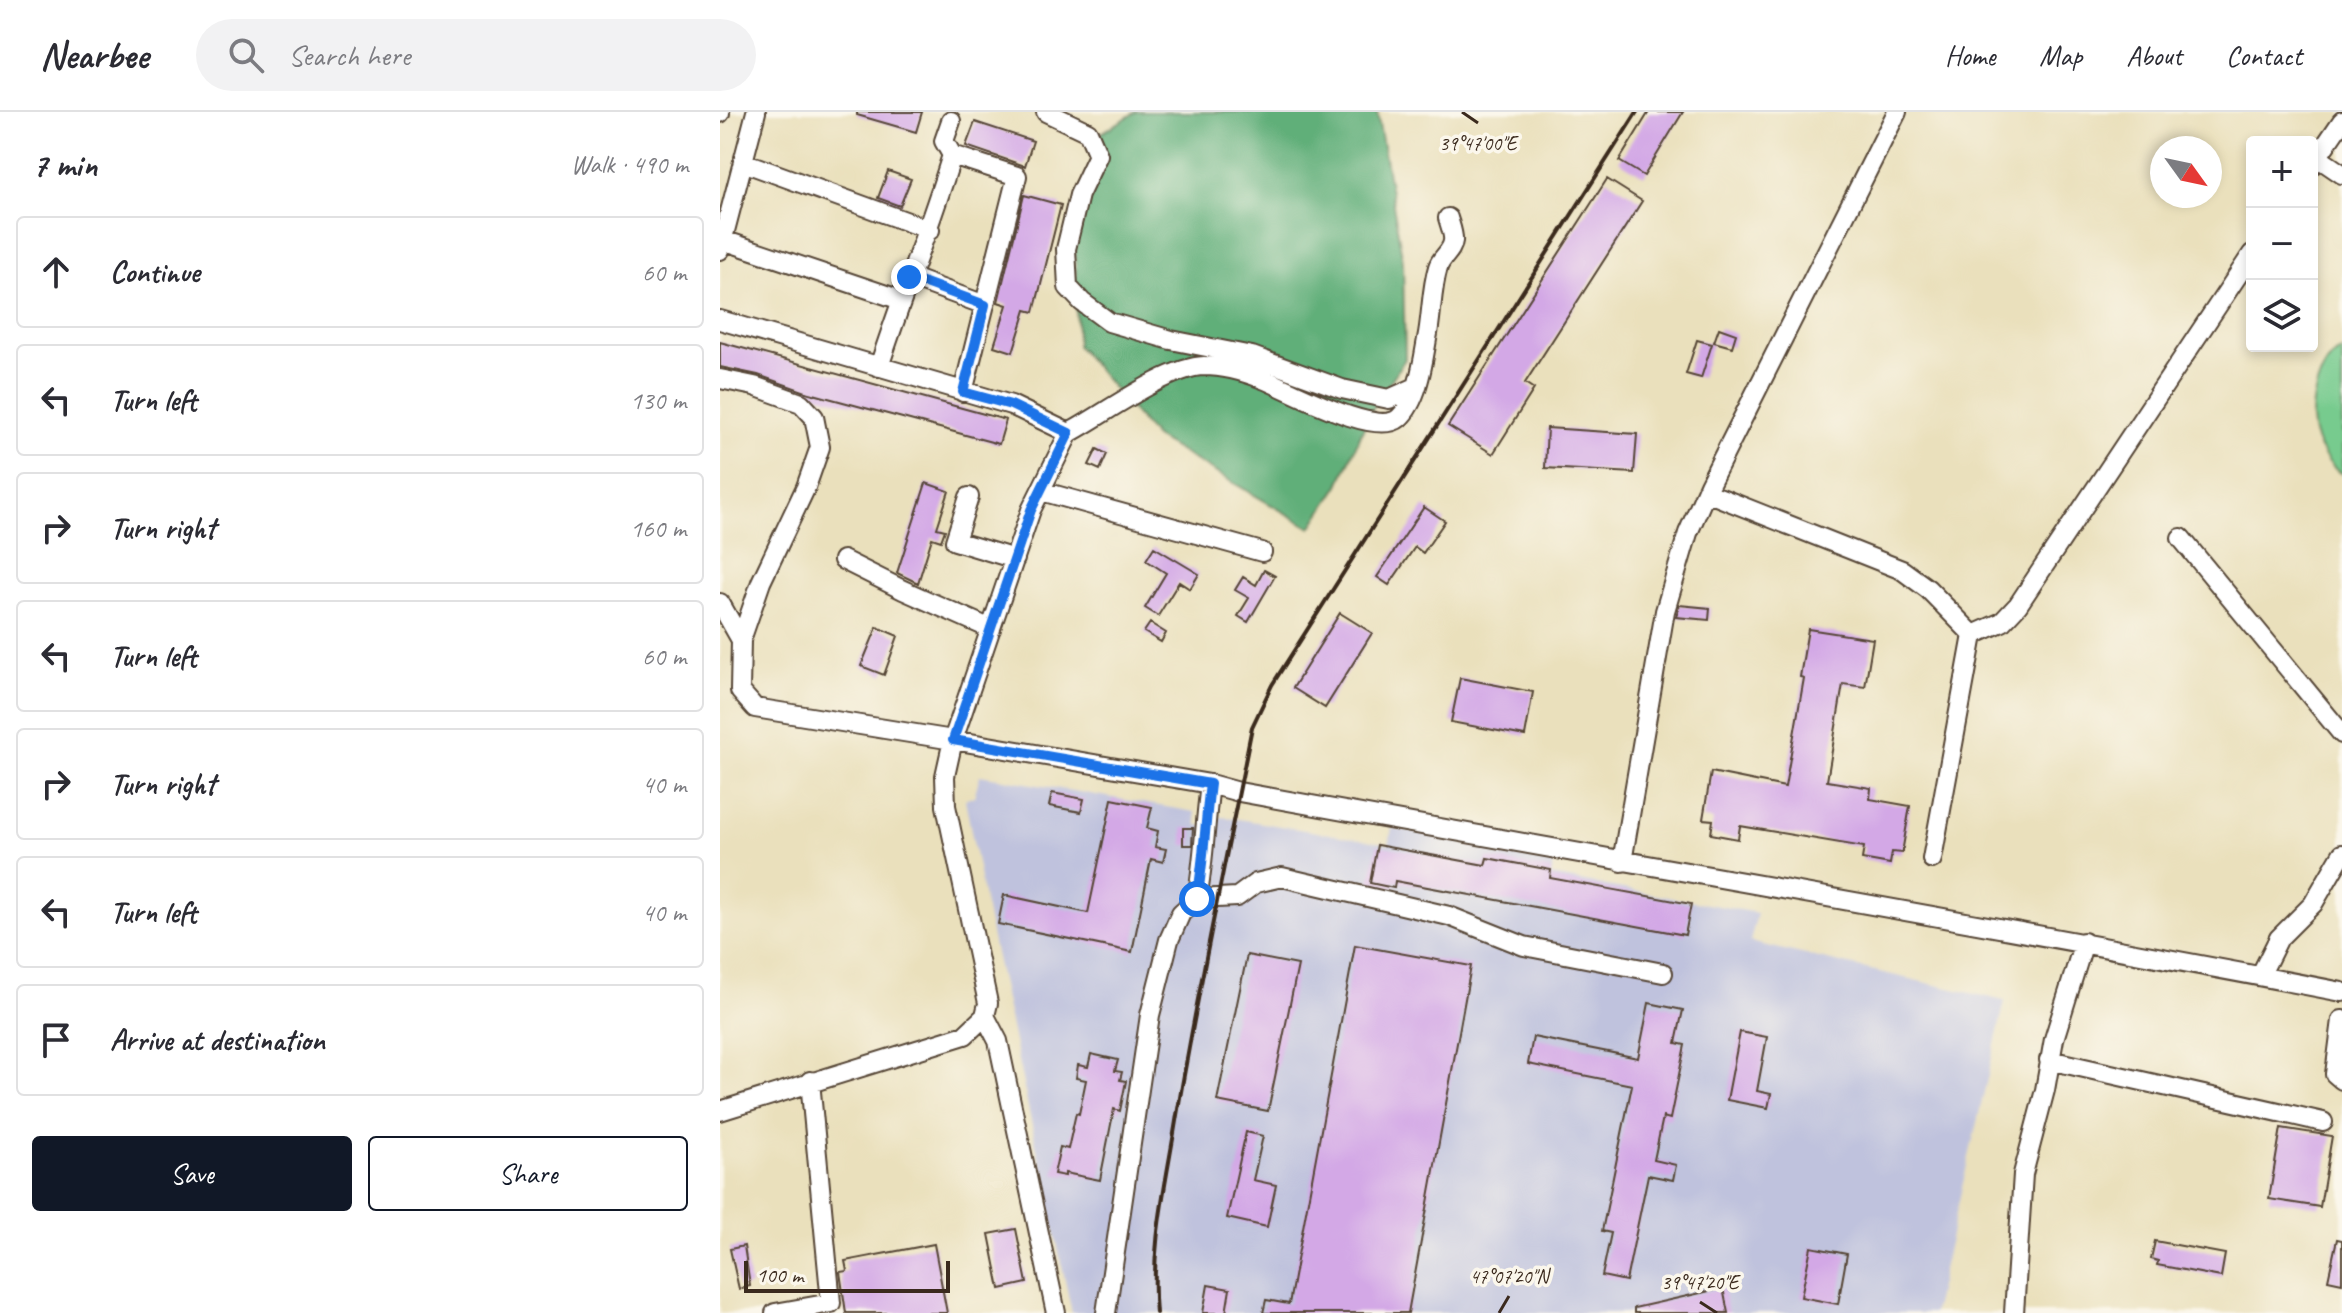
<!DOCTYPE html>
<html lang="en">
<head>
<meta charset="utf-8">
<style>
  :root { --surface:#fff; --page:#f2f2f3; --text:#2b2b33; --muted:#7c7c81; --line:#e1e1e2; --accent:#111827 }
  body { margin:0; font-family:Caveat,sans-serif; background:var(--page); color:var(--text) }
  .controls { position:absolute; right:24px; top:24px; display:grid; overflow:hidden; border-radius:8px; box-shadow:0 4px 12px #0003 }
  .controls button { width:72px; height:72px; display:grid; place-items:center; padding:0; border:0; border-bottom:2px solid var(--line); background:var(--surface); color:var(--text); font:40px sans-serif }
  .compass { position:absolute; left:1430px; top:24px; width:72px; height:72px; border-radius:50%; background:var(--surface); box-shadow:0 4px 12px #0003; rotate:123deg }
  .scale { position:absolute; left:24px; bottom:20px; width:206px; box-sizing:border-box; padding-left:8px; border:4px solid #3b2a1e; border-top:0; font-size:22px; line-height:28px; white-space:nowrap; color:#3b2a1e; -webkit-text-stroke:6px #fbf7ec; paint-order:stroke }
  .stop { position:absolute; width:24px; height:24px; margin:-18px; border:6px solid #1a73e8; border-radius:50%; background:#fff }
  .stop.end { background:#1a73e8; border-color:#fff; box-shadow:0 2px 8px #0008 }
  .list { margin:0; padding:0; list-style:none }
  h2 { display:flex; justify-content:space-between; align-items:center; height:104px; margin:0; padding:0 32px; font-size:34px }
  h2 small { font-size:26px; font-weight:400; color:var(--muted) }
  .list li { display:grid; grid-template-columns:52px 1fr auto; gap:24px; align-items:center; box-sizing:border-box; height:112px; margin:0 16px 16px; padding:0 16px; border:2px solid var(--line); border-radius:8px }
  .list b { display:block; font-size:30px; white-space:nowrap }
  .list em { font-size:26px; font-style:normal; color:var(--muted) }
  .actions { display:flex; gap:16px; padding:24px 32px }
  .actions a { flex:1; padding:18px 0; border:2px solid var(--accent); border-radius:8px; text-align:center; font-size:28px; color:var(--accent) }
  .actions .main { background:var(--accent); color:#fff }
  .icon { flex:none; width:44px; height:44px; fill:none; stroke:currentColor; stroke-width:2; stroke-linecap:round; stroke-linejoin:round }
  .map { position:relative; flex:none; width:1622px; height:1201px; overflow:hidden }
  header { display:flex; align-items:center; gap:48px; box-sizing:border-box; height:112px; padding:0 40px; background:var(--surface); border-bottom:2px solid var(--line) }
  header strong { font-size:38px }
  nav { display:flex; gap:44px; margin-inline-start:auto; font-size:28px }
  .search { width:560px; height:72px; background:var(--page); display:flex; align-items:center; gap:20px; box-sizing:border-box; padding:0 28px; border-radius:44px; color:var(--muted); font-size:30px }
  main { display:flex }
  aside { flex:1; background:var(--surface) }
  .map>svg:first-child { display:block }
  .industrial { fill:#bfc2dd }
  .green { fill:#77cb8e; stroke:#597a56; stroke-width:2 }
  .forest { fill:#61af79; stroke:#4e6c4c; stroke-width:2 }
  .building { fill:#d3a8e6 }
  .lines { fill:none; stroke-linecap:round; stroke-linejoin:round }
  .minor-casing { stroke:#554536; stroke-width:22 }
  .minor { stroke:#fff; stroke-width:18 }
  .rail { stroke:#3b2a1e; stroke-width:4 }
  .route { stroke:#1a73e8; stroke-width:10 }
  .ticks { fill:none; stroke:#3b2a1e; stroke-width:3 }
  .ticks-label { font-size:20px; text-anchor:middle; fill:#3b2a1e; stroke:#fbf7ec; stroke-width:7; stroke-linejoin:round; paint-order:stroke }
</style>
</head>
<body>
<header>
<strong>Nearbee</strong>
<div class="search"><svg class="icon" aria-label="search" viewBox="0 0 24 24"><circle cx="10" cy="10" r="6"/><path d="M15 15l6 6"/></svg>Search here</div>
<nav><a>Home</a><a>Map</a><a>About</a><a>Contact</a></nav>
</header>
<main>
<aside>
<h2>7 min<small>Walk · 490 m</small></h2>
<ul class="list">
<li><svg class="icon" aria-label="ahead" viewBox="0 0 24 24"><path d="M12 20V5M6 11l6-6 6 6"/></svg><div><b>Continue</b></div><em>60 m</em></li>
<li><svg class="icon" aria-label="left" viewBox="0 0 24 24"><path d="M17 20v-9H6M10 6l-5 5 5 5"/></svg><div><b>Turn left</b></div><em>130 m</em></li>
<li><svg class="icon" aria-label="right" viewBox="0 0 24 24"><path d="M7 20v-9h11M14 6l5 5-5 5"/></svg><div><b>Turn right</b></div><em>160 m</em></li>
<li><svg class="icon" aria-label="left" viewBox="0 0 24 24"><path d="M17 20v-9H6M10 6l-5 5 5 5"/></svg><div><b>Turn left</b></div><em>60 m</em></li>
<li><svg class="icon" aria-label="right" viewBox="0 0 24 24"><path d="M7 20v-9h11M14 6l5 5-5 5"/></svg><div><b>Turn right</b></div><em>40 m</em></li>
<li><svg class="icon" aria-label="left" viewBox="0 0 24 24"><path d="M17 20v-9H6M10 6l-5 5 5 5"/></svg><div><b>Turn left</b></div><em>40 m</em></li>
<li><svg class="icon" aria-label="arrive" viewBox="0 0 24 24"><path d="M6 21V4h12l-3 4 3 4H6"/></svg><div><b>Arrive at destination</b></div></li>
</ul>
<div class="actions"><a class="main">Save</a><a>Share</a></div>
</aside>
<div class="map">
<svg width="1622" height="1201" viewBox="0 0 1622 1201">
  <rect width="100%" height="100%" fill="#fbf7ec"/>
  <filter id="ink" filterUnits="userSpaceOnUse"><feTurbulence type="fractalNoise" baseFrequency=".0125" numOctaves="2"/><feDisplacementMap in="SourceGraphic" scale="16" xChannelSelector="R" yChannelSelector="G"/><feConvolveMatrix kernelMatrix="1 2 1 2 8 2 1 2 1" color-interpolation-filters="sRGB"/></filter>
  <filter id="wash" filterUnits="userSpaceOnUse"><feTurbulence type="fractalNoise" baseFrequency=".006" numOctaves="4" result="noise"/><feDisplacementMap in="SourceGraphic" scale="32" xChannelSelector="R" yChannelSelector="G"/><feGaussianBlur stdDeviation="1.8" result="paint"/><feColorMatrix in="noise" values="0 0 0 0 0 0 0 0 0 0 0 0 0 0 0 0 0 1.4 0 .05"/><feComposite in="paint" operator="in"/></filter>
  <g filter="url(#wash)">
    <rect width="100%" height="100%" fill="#eae0bc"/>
    <path class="industrial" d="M260,663L475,700L477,713L492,716L500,705L512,706L669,732L672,716L836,744L831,764L1037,801L1030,830L1285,889L1213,1201H352L267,803L245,687L254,685Z"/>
    <path class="green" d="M1622,238V362C1609,355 1595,331 1593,316C1589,292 1599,249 1622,238Z"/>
    <path class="forest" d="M416,0H657L683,150L685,247L650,301L619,373L591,416L435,325L357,234L355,125L380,22Z"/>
    <g id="blocks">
      <path class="building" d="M137,0H202L196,20L137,3Z
        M929,0H963L924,64L899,49Z
        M255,10L313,29L305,54L246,34Z
        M168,59L191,67L180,94L158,86Z
        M887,67L922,89L805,271L814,277L773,342L728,314Z
        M304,83L341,93L314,200L306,198L293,240L274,234L287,193L278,190Z
        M999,216L1016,222L1012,235L994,230Z
        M977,228L992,232L981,266L966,262Z
        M0,230L286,308L279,332L86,280L38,263L0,255Z
        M827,316L917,322L914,361L825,356Z
        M377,337L387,342L380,358L369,353Z
        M206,371L229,379L217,416L225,418L221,429L212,426L198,471L177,461Z
        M704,395L725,409L703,441L695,435L669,473L657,465Z
        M434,435L479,462L470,477L459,470L438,504L425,496L446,461L426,448Z
        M544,458L555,464L528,510L518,504L529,486L515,478L523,465L536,473Z
        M959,493L990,496L989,508L956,505Z
        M620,501L652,521L605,596L573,576Z
        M430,511L446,521L441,530L424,520Z
        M157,515L178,524L164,563L141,554Z
        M1088,517L1153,527L1145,575L1123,572L1107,669L1151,676L1150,687L1190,694L1182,741L1172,740L1170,752L1142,747L1144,735L1020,714L1018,727L991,722L993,708L983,707L991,660L1065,675L1084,566L1080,565Z
        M740,566L813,580L805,624L731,610Z
        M332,681L364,687L361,700L329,694Z
        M392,687L432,695L427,716L438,719L435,735L446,737L443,750L431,747L412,840L278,812L284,783L368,801Z
        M463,716H473L472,733H463Z
        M657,733L765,753L767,746L831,758L830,766L971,792L965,823L675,769L674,776L650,771Z
        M635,833L751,854L688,1201H543L546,1188L569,1192Z
        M527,843L578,853L548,999L497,989Z
        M929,891L963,898L956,931L965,933L950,1007L943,1005L934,1048L956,1053L953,1068L928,1063L906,1169L882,1164L891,1121L882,1119L912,973L808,952L813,925L918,946Z
        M1020,920L1047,925L1037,979L1051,982L1048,996L1007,988Z
        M371,942L398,948L395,959L402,960L400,968L406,969L400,999L394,997L380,1068L345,1061V1064L334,1062L340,1035L348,1037L356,1001L359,1002L366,968L356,966L358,953L368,955Z
        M1561,1016L1612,1024L1600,1095L1549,1087Z
        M526,1020L543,1024L533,1068L556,1073L547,1115L507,1106Z
        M296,1117L307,1171L280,1177L269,1122Z
        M1617,1127L1622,1128V1171L1608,1168Z
        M1435,1129L1505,1142L1501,1165L1437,1153L1438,1149L1431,1147Z
        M214,1132L227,1201H126L120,1160L127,1159L125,1149Z
        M24,1134L30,1174L19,1177L10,1137Z
        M1091,1135L1127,1142L1118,1192L1081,1185Z
        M488,1173L510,1177L506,1201H483Z
        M1003,1176L1008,1201H914V1196Z"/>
    </g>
  </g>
  <g filter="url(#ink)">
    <use href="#blocks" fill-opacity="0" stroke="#554536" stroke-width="2"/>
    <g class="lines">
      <g class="minor-casing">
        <path id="minor" d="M326,0L368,20L378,43L359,83L346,137L348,175L362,190L389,210L451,228L532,244L622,277L669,287L696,275
          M0,1V0
          M231,9L224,29L232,43
          M1597,45L1622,62
          M23,50L210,118
          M1592,53L1622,9
          M3,128L181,188
          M0,138L36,0
          M189,165L265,193
          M0,208L291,293L349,321L311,398L233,628L35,596L20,579L21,528L41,470L86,375L100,335L94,305L81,291L34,274L0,267
          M159,255C182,184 210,115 232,43L297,64L243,280
          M349,321C383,303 447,255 484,254C503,254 525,260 543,267C569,277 656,326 679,306C698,289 703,250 707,227C712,203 711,178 718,155C721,145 732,140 733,129C734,123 730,113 728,106
          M321,379L542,440
          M986,380L1182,458L1208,477L1253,523L1212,747
          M249,385L235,429L295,447
          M1461,426L1622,622
          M123,448L183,478L271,517
          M0,491L21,528
          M1253,523L1282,510L1298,493L1532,142
          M902,750L945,499L968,421L989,373L1177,0
          M477,787C484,749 485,710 490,672
          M1540,864L1559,826L1593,792L1622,742
          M265,904L278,929L336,1201
          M1622,908L1615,962L1622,968
          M1329,948L1603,1010
          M0,999L245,923L265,904L268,891L226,694L225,664L233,628L490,672L519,680C887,747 1255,809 1622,880
          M55,1201L111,1191L90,969
          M386,1201L430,903L449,828L461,801L477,787L517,785L536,771L562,765L729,804L804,834L943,861
          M1294,1201L1303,1062L1325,978L1334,927L1364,830"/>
      </g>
      <use href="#minor" class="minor"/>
      <path class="rail" d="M436,1201C430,1136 446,1072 456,1009C478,877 506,746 532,615L552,573L917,0"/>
    </g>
  </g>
  <g class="lines" filter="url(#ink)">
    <path class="route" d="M189,165L265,193L243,280L291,293L349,321L311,398L233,628L490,672C485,711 484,749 477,787"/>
  </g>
  <path class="ticks" d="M742,0L758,11M980,1190L997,1201M779,1201L789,1184"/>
  <g class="ticks-label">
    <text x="758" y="38">39°47'00"E</text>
    <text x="789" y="1171">47°07'20"N</text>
    <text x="980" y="1177">39°47'20"E</text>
  </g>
</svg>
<div class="controls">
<button>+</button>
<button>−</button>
<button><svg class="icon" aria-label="layers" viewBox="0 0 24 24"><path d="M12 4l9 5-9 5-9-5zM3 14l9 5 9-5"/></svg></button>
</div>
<svg class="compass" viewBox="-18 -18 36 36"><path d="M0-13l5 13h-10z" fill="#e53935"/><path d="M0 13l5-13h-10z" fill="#7c7c81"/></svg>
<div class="scale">100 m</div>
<div class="stop" style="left:477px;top:787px"></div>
<div class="stop end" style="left:189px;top:165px"></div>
</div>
</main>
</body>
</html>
